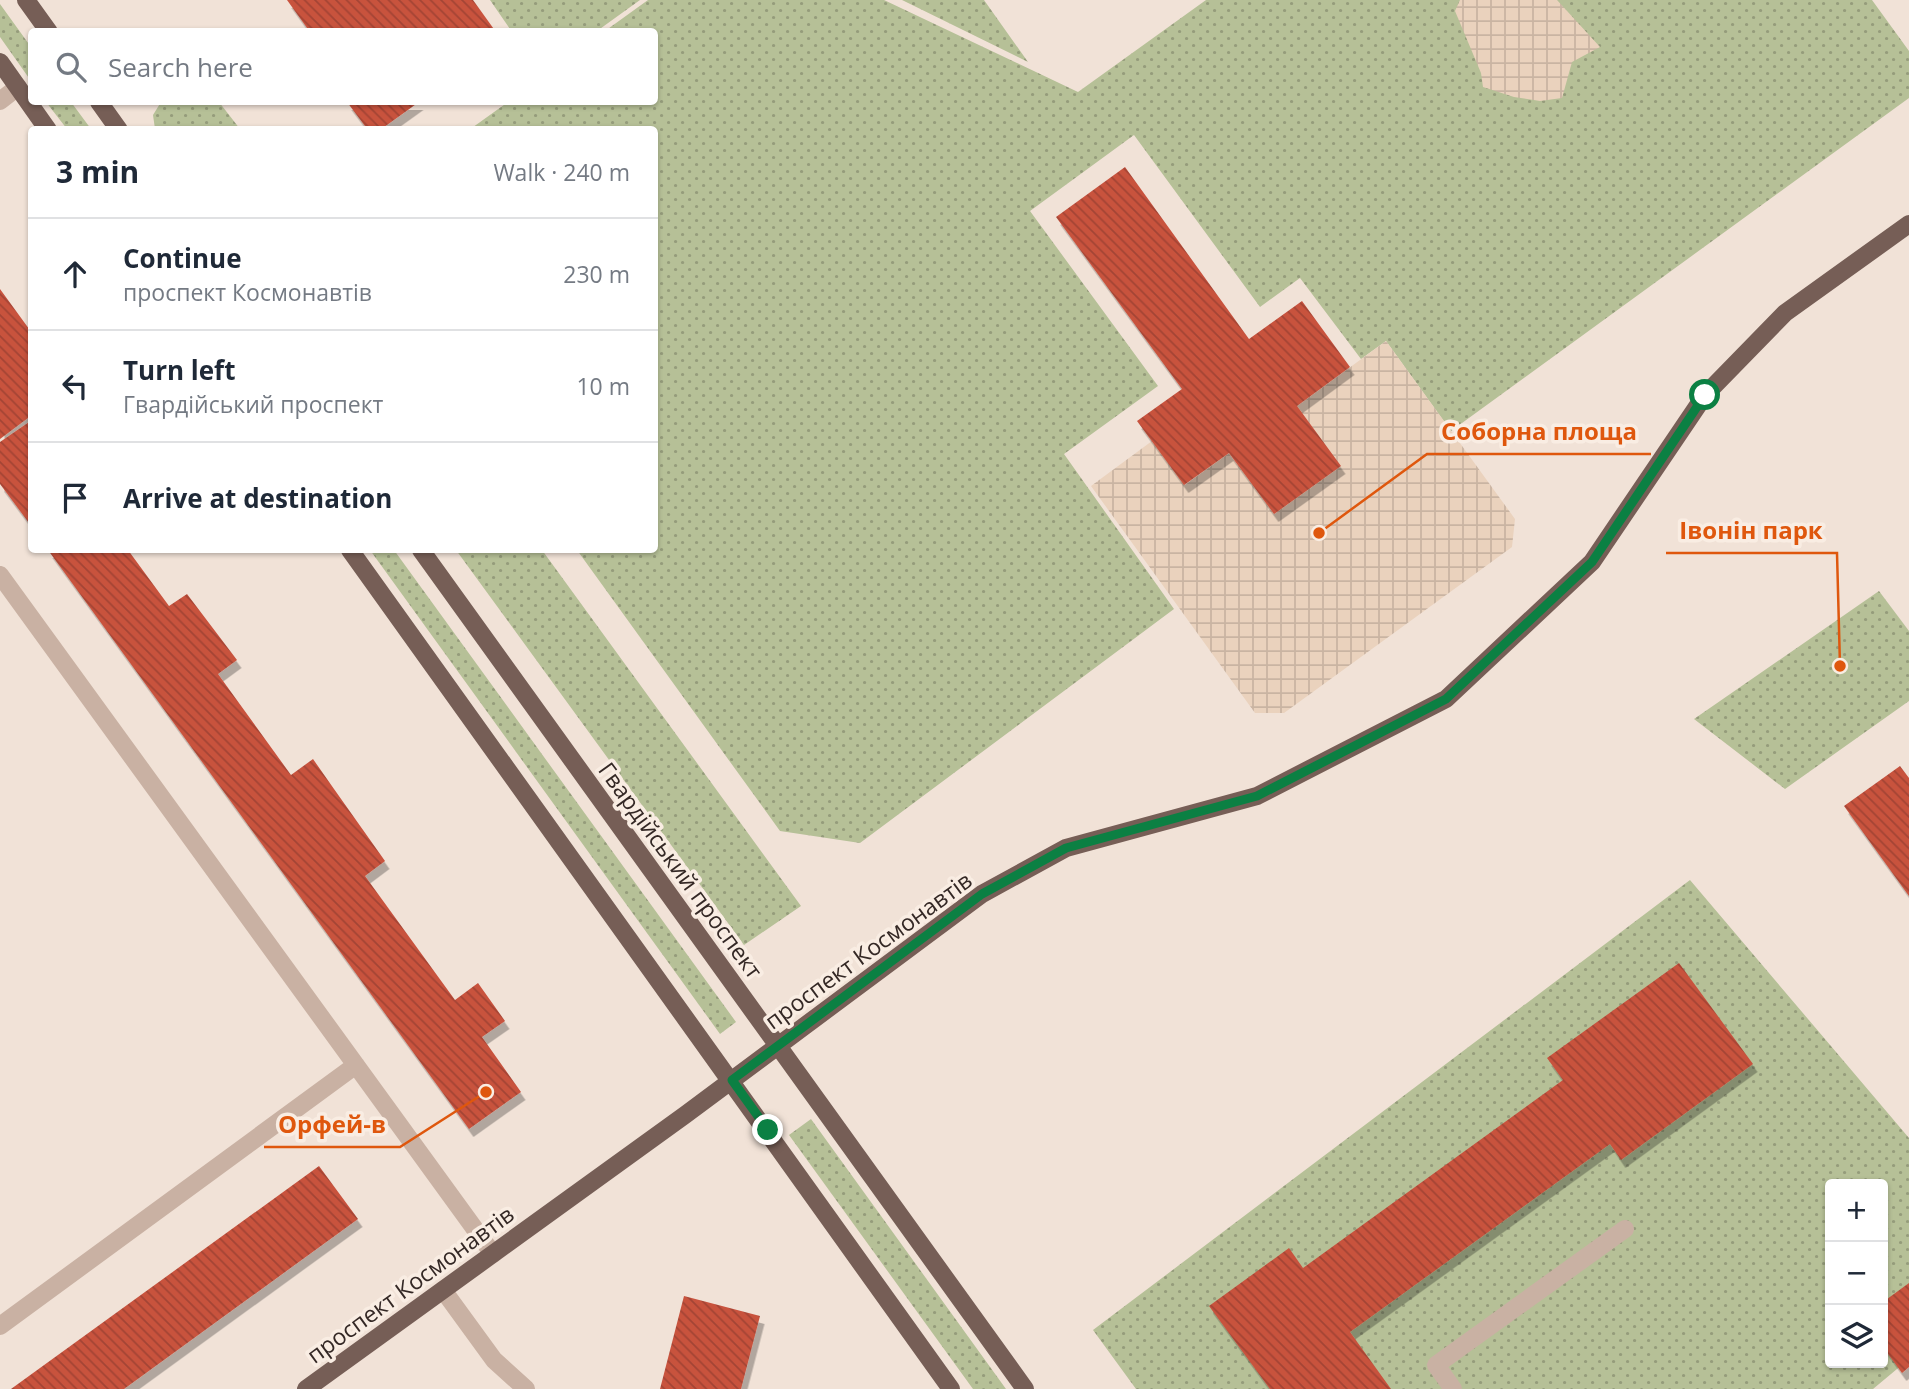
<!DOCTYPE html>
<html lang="en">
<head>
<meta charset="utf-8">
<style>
  :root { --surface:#fff; --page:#f2f2f3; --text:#1f2937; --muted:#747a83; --line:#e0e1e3 }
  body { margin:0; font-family:"Open Sans",sans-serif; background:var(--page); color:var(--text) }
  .controls { position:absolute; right:21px; bottom:21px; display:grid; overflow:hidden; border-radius:7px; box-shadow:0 2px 5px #0004 }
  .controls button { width:63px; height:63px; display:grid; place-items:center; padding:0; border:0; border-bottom:2px solid var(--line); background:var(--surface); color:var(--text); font:35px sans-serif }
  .stop { position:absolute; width:21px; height:21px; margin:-16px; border:5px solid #0b8043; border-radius:50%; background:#fff }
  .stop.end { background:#0b8043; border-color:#fff; box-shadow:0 2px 7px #0008 }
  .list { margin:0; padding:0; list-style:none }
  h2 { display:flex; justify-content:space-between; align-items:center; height:91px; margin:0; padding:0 28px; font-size:30px }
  h2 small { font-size:23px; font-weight:400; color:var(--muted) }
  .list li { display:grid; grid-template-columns:46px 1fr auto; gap:21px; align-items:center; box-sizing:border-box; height:112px; padding:0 28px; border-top:2px solid var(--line) }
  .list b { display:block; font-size:26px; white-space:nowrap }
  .list p { margin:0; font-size:23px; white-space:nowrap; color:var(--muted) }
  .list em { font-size:23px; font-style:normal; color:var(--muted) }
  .icon { flex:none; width:38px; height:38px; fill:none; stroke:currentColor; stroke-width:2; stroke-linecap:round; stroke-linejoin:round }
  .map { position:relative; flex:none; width:1909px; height:1389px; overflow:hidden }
  .search { position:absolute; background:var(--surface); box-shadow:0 2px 5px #0004; left:28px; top:28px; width:630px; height:77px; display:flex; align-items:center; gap:18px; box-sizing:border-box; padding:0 24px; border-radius:7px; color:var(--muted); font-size:26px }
  .panel { position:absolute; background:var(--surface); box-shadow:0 2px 5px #0004; left:28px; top:126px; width:630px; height:427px; border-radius:7px }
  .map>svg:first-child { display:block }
  .grass { fill:url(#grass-dots); fill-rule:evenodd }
  .plaza { fill:url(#plaza-grid) }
  .building { fill:url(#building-back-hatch); filter:url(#shadow) }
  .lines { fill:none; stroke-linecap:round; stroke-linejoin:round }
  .minor { stroke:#c9b1a3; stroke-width:18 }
  .major { stroke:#765e56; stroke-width:18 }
  .route { stroke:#0b8043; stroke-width:9 }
  .labels { text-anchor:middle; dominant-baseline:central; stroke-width:7; stroke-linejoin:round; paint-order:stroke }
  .street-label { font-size:23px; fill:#342825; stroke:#f9ede3 }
  .leader { fill:none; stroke:#df570d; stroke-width:2.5 }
  .callout-dot { fill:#df570d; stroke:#f9ede3; stroke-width:2.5 }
  .callout-label { font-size:24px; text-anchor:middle; font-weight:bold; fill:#df570d; stroke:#f9ede3; stroke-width:7; stroke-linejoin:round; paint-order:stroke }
</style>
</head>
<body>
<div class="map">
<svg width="1909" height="1389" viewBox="0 0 1909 1389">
  <defs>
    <pattern id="grass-dots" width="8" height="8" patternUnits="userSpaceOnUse" patternTransform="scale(1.75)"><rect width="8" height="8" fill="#b6c097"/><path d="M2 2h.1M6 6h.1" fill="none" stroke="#959c7b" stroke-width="1.8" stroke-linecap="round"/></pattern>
    <pattern id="plaza-grid" width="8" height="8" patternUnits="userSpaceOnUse" patternTransform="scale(1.75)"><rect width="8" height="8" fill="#ead2bd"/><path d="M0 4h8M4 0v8" fill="none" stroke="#c9b4a2"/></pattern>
    <pattern id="building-back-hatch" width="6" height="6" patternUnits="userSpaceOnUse" patternTransform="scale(1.75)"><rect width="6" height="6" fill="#c8523e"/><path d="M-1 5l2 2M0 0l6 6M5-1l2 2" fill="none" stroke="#a34434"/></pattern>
    <filter id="shadow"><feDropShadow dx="4.5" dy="8" stdDeviation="0" flood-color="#0004"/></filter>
  </defs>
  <rect width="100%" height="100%" fill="#f1e2d7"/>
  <path class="grass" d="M490,0H640L597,31L512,32Z
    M648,0H884L1078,92L1206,0H1872L1909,51V98L1451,431L1386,341L1361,359L1300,278L1260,307L1134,135L1030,211L1158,386L1064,454L1174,609L860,843L780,831L577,550H654V130H469L508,102H654V32L605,31Z
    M902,0H984L1028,62Z
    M0,4L31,47V81L0,37Z
    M46,102H71L91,129H67Z
    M161,102H219L240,129H155L153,115Z
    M370,550H394L736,1022L720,1034Z
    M456,550H542L801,906L744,945Z
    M1879,591L1909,631V701L1785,789L1694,719Z
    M1690,880L1909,1138V1359L1873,1389H1136L1093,1330ZM1830,1184H1883V1363H1830Z
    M811,1119L1006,1389H973L789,1135Z"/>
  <path class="plaza" d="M1460,0H1557L1600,47L1572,62L1562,98L1540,101L1514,97L1483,87L1481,73L1455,11Z
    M1386,341L1515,519L1512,547L1284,713H1255L1091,486L1152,441L1185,485L1229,453L1274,514L1297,406Z"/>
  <path class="building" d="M287,0H473L496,32H310Z
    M347,102H419L380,130H368Z
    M1125,167L1249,339L1302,301L1350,367L1297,406L1341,466L1274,514L1229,453L1184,485L1137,421L1182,389L1056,217Z
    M0,289L32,333V415L0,439Z
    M32,420V527L0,484V442Z
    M48,550H128L169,606L187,594L237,660L218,674L291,775L313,759L334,789L385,861L365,876L455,1000L478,983L505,1021L482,1037L521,1092L469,1129Z
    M1900,766L1909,778V896L1844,806Z
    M1679,963L1753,1064L1621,1160L1610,1144L1350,1332L1391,1389H1270L1209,1306L1289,1248L1303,1268L1563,1080L1547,1058Z
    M319,1166L358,1219L124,1389H11Z
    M1909,1283V1367L1902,1373L1883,1347V1302Z
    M684,1296L760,1316L741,1389H660Z"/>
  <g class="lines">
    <path class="minor" d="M0,101L18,87
      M0,575L493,1254
      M443,1290L494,1360L526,1389
      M0,1326L356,1065
      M1453,1389L1436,1365L1625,1229"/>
    <path class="major" d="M26,0L49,32
      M0,62L48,130
      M99,102L119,130
      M350,550L951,1389
      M421,550L1025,1389
      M306,1389L685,1115L982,894L1066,848L1257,796L1446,699L1592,562L1705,395L1785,313L1909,224"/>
  </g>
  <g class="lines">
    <path class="route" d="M768,1130L732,1080L982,894L1066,848L1257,796L1446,699L1592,562L1705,395"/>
  </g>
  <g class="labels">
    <g class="street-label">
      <text transform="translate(681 870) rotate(54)">Гвардійський проспект</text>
      <text transform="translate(868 950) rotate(-36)">проспект Космонавтів</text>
      <text transform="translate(410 1284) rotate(-36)">проспект Космонавтів</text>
    </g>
  </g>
  <path class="leader" d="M1319 533L1427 454H1651M1840 666L1837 553H1666M486 1092L400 1147H264"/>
  <g class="callout-dot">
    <circle cx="1319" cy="533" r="7"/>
    <circle cx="1840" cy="666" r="7"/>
    <circle cx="486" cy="1092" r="7"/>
  </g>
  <g class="callout-label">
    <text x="1539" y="440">Соборна площа</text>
    <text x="1751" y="539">Івонін парк</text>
    <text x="332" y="1133">Орфей-в</text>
  </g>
</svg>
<div class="controls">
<button>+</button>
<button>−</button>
<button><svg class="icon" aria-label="layers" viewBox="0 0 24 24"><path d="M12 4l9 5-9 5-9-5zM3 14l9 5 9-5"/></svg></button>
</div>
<div class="stop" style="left:1705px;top:395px"></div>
<div class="stop end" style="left:768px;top:1130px"></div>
<div class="search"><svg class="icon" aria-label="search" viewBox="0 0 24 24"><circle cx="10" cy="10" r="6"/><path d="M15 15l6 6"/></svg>Search here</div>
<section class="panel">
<h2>3 min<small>Walk · 240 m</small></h2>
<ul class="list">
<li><svg class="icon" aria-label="ahead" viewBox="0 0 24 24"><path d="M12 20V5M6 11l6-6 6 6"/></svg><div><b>Continue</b><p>проспект Космонавтів</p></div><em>230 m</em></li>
<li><svg class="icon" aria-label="left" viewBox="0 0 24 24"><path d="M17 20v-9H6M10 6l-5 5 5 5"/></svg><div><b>Turn left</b><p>Гвардійський проспект</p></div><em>10 m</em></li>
<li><svg class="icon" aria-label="arrive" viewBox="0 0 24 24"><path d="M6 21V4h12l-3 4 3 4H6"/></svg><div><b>Arrive at destination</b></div></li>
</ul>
</section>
</div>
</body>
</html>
